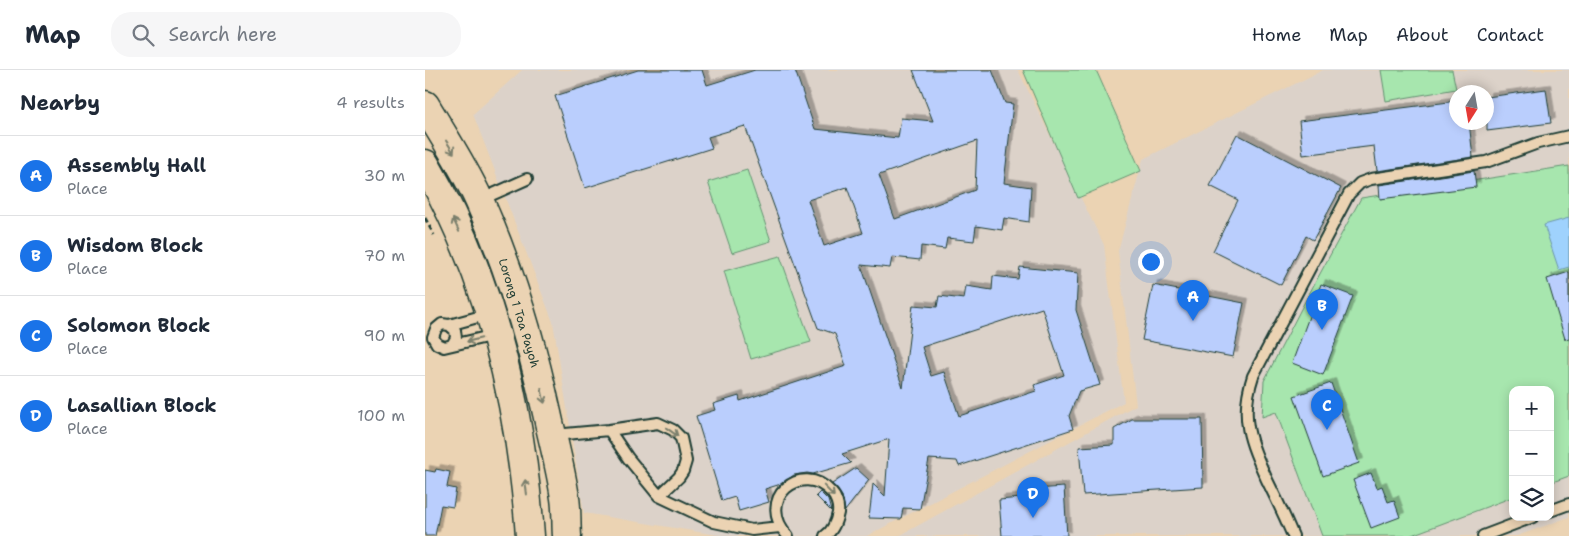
<!DOCTYPE html>
<html lang="en">
<head>
<meta charset="utf-8">
<style>
  :root { --surface:#fff; --page:#f6f6f7; --text:#1f2937; --muted:#747a83; --line:#e0e1e3; --accent:#1a73e8 }
  body { margin:0; font-family:"Shantell Sans",sans-serif; background:var(--page); color:var(--text) }
  .controls { position:absolute; right:15px; bottom:15px; display:grid; overflow:hidden; border-radius:10px; box-shadow:0 2px 12px #0003 }
  .controls button { width:45px; height:45px; display:grid; place-items:center; padding:0; border:0; border-bottom:1px solid var(--line); background:var(--surface); color:var(--text); font:25px sans-serif }
  .compass { position:absolute; left:1024px; top:15px; width:45px; height:45px; border-radius:50%; background:var(--surface); box-shadow:0 2px 12px #0003; rotate:191deg }
  .you { position:absolute; left:725px; top:191px; width:18px; height:18px; margin:-12px; border:4px solid #fff; border-radius:50%; background:#1a73e8; box-shadow:0 0 0 8px #1a73e833 }
  .badge { display:grid; place-items:center; width:32px; height:32px; border-radius:50%; background:var(--accent); color:#fff; font-size:16px; font-weight:700 }
  .pin { position:absolute; translate:-50% -41px; filter:drop-shadow(0 1px 2px #0008) }
  .pin::after { content:''; position:absolute; top:26px; width:18px; height:15px; background:inherit; clip-path:polygon(0 0,100% 0,50% 100%) }
  .list { margin:0; padding:0; list-style:none }
  h2 { display:flex; justify-content:space-between; align-items:center; height:65px; margin:0; padding:0 20px; font-size:21px }
  h2 small { font-size:16px; font-weight:400; color:var(--muted) }
  .list li { display:grid; grid-template-columns:32px 1fr auto; gap:15px; align-items:center; box-sizing:border-box; height:80px; padding:0 20px; border-top:1px solid var(--line) }
  .list b { display:block; font-size:19px; white-space:nowrap }
  .list p { margin:0; font-size:16px; white-space:nowrap; color:var(--muted) }
  .list em { font-size:16px; font-style:normal; color:var(--muted) }
  .icon { flex:none; width:28px; height:28px; fill:none; stroke:currentColor; stroke-width:2; stroke-linecap:round; stroke-linejoin:round }
  .map { position:relative; flex:none; width:1144px; height:466px; overflow:hidden }
  header { display:flex; align-items:center; gap:30px; box-sizing:border-box; height:70px; padding:0 25px; background:var(--surface); border-bottom:1px solid var(--line) }
  header strong { font-size:24px }
  nav { display:flex; gap:28px; margin-inline-start:auto; font-size:18px }
  .search { width:350px; height:45px; background:var(--page); display:flex; align-items:center; gap:12px; box-sizing:border-box; padding:0 18px; border-radius:20px; color:var(--muted); font-size:19px }
  main { display:flex }
  aside { flex:1; background:var(--surface) }
  .map>svg:first-child { display:block }
  .built { fill:#dcd2c9; fill-rule:evenodd }
  .green { fill:#a7e6ae; stroke:#639271 }
  .water { fill:#9fd2fd; stroke:#6c96ad }
  .building { fill:#bacefd; stroke:#1f3d34; fill-rule:evenodd; filter:url(#shadow) }
  .lines { fill:none; stroke-linecap:round; stroke-linejoin:round }
  .lane-casing { stroke:#1f3d34; stroke-width:14 }
  .secondary-casing { stroke:#1f3d34; stroke-width:31 }
  .path { stroke:#1f3d34; stroke-width:3; stroke-dasharray:5 4; stroke-linecap:butt }
  .lane { stroke:#ebd3b3; stroke-width:10 }
  .secondary { stroke:#ebd3b3; stroke-width:28 }
  .oneway { stroke:#7b806d }
  .labels { text-anchor:middle; dominant-baseline:central; stroke-width:5; stroke-linejoin:round; paint-order:stroke }
  .street-label { font-size:12px; fill:#1f3d34; stroke:#ebd3b3 }
</style>
</head>
<body>
<header>
<strong>Map</strong>
<div class="search"><svg class="icon" aria-label="search" viewBox="0 0 24 24"><circle cx="10" cy="10" r="6"/><path d="M15 15l6 6"/></svg>Search here</div>
<nav><a>Home</a><a>Map</a><a>About</a><a>Contact</a></nav>
</header>
<main>
<aside>
<h2>Nearby<small>4 results</small></h2>
<ul class="list">
<li><span class="badge">A</span><div><b>Assembly Hall</b><p>Place</p></div><em>30 m</em></li>
<li><span class="badge">B</span><div><b>Wisdom Block</b><p>Place</p></div><em>70 m</em></li>
<li><span class="badge">C</span><div><b>Solomon Block</b><p>Place</p></div><em>90 m</em></li>
<li><span class="badge">D</span><div><b>Lasallian Block</b><p>Place</p></div><em>100 m</em></li>
</ul>
</aside>
<div class="map">
<svg width="1144" height="466" viewBox="0 0 1144 466">
  <defs>
    <filter id="shadow"><feDropShadow dx="4.5" dy="-4.5" stdDeviation="0" flood-color="#0004"/></filter>
  </defs>
  <rect width="100%" height="100%" fill="#ebd3b3"/>
  <filter id="ink" filterUnits="userSpaceOnUse"><feTurbulence type="fractalNoise" baseFrequency=".02" numOctaves="2"/><feDisplacementMap in="SourceGraphic" scale="10" xChannelSelector="R" yChannelSelector="G"/><feConvolveMatrix kernelMatrix="1 2 1 2 8 2 1 2 1" color-interpolation-filters="sRGB"/></filter>
  <g filter="url(#ink)">
    <path class="built" d="M97,0H593L679,175L699,332L442,466H298L159,443L128,252L48,44Z
      M898,0H1144V447L1092,466H474L711,335L693,181L718,89ZM1032,22H1062V52H1032ZM1088,320H1125V447H1088Z"/>
    <path class="green" d="M598,0H671L716,101L653,128Z
      M956,0H1027L1031,19L961,31Z
      M1144,96V406L1125,413V320H1088V427L984,466H897L851,342L837,347L839,311L877,237L936,128Z
      M322,100L346,171L307,183L283,112Z
      M355,186L386,272L326,289L299,201Z"/>
    <path class="water" d="M1144,148V197L1134,200L1119,155Z"/>
    <path class="building" d="M213,0H277L282,15L330,0H370L390,59L473,68L476,48L508,51L488,0H567L580,33L588,34L579,113L606,117L604,152L579,148L577,160L551,156L549,171L522,168L520,179L496,176L495,190L467,187L465,198L436,195L478,318L488,235L512,237L514,226L539,229L541,216L567,220L568,206L593,209L595,197L653,203L651,240L675,315L654,321L644,346L648,359L534,396L532,391L504,389L495,439L478,438L476,449L444,448L448,414L460,426L464,369L417,384L426,393L388,404L382,403L369,405L356,414L340,419L344,432L314,441L310,427L297,431L271,346L290,340L288,334L314,326L315,331L421,296L410,264L393,258L320,56L283,67L287,78L160,118L130,26ZM552,71L550,120L470,149L454,105ZM422,117L438,163L399,176L383,130ZM617,238L639,305L609,315L611,321L534,346L519,302L506,306L497,277Z
      M1121,19L1126,53L1062,61V27Z
      M1032,31V52H1044L1048,87L952,101L949,76L878,85L874,51Z
      M812,64L916,118L888,170L881,166L856,215L788,181L813,130L785,116Z
      M1049,101L1051,117L955,129L954,115Z
      M1144,202V268L1140,269L1122,209Z
      M896,214L928,226L898,305L867,293Z
      M728,215L819,233L808,287L717,270Z
      M906,313L934,393L898,406L869,326Z
      M707,349H777L778,417L658,425L654,377L689,375V359Z
      M431,398L444,410L420,441L417,426L407,414Z
      M11,399L25,402L22,417L31,419L28,437L16,435L10,466H0V400L10,402Z
      M946,403L952,418L957,416L963,432L969,430L975,447L946,458L928,410Z
      M639,417L642,466H577L574,430L596,428L595,420Z
      M395,422L403,430L406,441L391,426Z"/>
    <g class="lines">
      <g class="lane-casing">
        <path id="lane" d="M55,130L102,109
          M24,255L64,244
          M27,275L31,268L30,260L24,255L17,254L11,259L8,267L12,274L19,277L70,265
          M184,360L203,388L234,426L289,452L327,460L355,457
          M129,365L184,360L233,353L248,360L256,368L261,391L258,401L254,407L234,426
          M1125,441L1144,434
          M363,466C329,429 377,390 406,422C411,427 414,436 413,443C411,452 408,461 400,466
          M868,466C860,447 851,428 842,410C825,372 814,348 828,306L924,124L935,113L946,109L1061,92L1113,73L1144,66
          M1058,466L1108,447"/>
      </g>
      <g class="secondary-casing">
        <path id="secondary" d="M0,35C19,67 39,97 54,130C85,198 106,270 122,343C128,371 136,400 140,428C142,441 141,454 142,466
          M0,94C66,207 96,337 105,466"/>
      </g>
      <path class="path" d="M0,148L9,165"/>
      <use href="#lane" class="lane"/>
      <use href="#secondary" class="secondary"/>
    </g>
    <defs><path id="oneway-shaft" d="M-6 0H5M1.5-3L5.5 0L1.5 3" fill="none" stroke-width="1.6" stroke-linecap="round" stroke-linejoin="round" transform="scale(1.25)"/></defs>
    <g class="oneway">
      <use href="#oneway-shaft" transform="translate(25 77) rotate(58)"/>
      <use href="#oneway-shaft" transform="translate(31 155) rotate(-115)"/>
      <use href="#oneway-shaft" transform="translate(49 270) rotate(167)"/>
      <use href="#oneway-shaft" transform="translate(118 326) rotate(77)"/>
      <use href="#oneway-shaft" transform="translate(247 362) rotate(36)"/>
      <use href="#oneway-shaft" transform="translate(101 417) rotate(-97)"/>
      <use href="#oneway-shaft" transform="translate(404 421) rotate(46)"/>
    </g>
  </g>
  <g class="labels">
    <g class="street-label">
      <text transform="translate(94 243) rotate(73)">Lorong 1 Toa Payoh</text>
    </g>
  </g>
</svg>
<div class="controls">
<button>+</button>
<button>−</button>
<button><svg class="icon" aria-label="layers" viewBox="0 0 24 24"><path d="M12 4l9 5-9 5-9-5zM3 14l9 5 9-5"/></svg></button>
</div>
<svg class="compass" viewBox="-18 -18 36 36"><path d="M0-13l5 13h-10z" fill="#e53935"/><path d="M0 13l5-13h-10z" fill="#747a83"/></svg>
<div class="you"></div>
<div class="pin badge" style="left:768px;top:251px">A</div>
<div class="pin badge" style="left:897px;top:260px">B</div>
<div class="pin badge" style="left:902px;top:360px">C</div>
<div class="pin badge" style="left:608px;top:448px">D</div>
</div>
</main>
</body>
</html>
